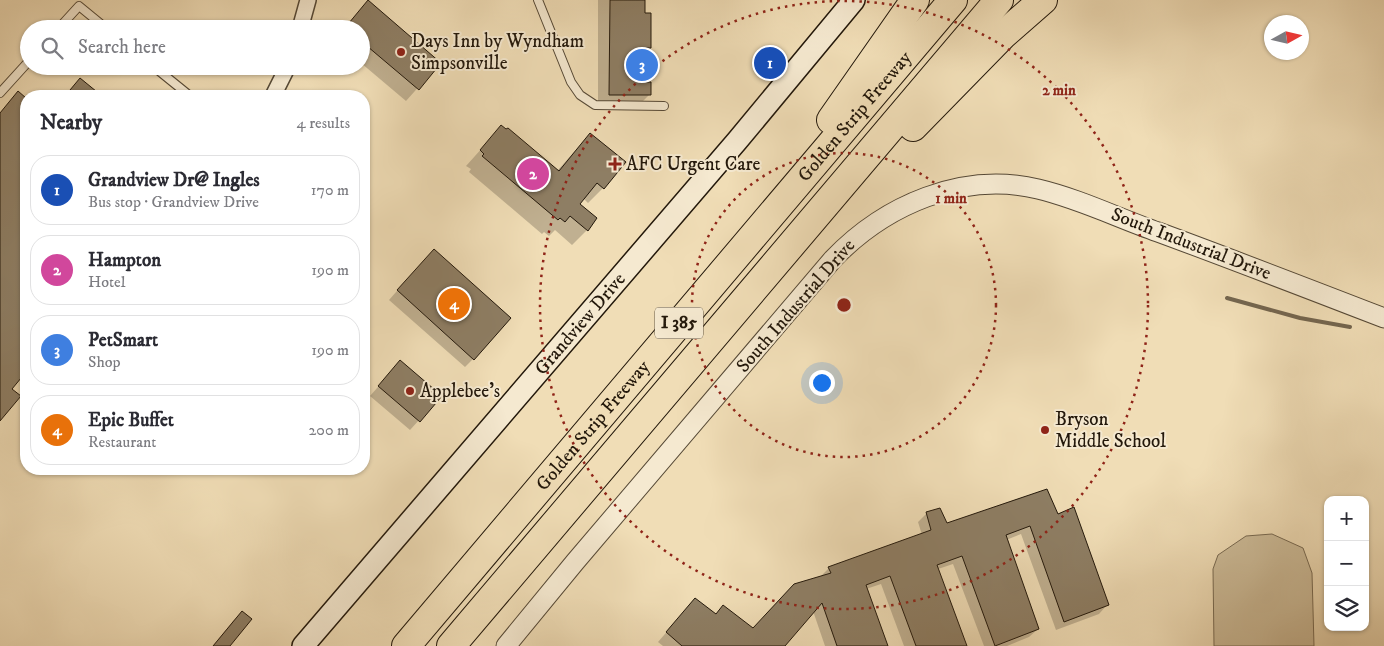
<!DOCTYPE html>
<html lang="en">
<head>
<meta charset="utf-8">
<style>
  :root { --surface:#fff; --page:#f7f7f7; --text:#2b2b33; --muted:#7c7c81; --line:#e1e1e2; --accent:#db2777 }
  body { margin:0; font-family:"IM FELL DW Pica",serif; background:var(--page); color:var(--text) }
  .controls { position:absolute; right:15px; bottom:15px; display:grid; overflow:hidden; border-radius:10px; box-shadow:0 1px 4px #0004 }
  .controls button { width:45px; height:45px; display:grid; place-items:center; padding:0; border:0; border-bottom:1px solid var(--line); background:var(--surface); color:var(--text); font:25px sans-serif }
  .compass { position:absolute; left:1264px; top:15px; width:45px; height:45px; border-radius:50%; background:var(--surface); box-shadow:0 1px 4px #0004; rotate:82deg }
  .you { position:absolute; left:821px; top:382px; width:18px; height:18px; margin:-12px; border:4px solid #fff; border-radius:50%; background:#1a73e8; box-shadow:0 0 0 8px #1a73e833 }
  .badge { display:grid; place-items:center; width:32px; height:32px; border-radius:50%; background:var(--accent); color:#fff; font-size:16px; font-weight:700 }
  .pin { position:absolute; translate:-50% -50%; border:2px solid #fff; box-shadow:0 1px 5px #0006 }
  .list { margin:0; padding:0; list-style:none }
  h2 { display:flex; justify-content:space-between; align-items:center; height:65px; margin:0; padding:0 20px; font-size:21px }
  h2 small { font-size:16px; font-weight:400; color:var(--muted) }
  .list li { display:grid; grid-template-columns:32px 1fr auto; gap:15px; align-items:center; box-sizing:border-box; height:70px; margin:0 10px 10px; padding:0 10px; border:1px solid var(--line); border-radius:20px }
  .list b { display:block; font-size:19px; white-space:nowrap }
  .list p { margin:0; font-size:16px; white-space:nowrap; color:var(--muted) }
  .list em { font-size:16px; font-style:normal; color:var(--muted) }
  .icon { flex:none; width:28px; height:28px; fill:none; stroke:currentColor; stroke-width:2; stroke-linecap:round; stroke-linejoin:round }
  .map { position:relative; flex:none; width:1384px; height:646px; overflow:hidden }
  .search { position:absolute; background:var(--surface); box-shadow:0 1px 4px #0004; left:20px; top:20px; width:350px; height:55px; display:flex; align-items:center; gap:12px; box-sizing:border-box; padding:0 18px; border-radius:28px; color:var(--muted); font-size:19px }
  .panel { position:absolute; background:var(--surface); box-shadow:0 1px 4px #0004; left:20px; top:90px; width:350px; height:385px; border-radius:20px }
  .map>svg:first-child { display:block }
  .green { fill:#cdbc99; stroke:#786a52 }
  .shadow { fill:#0003 }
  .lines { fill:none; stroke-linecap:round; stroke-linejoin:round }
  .stream { stroke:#74664f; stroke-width:4 }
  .building { fill:#8e7e64; stroke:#23180b }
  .service-casing { stroke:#564936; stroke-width:10 }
  .minor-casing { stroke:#564936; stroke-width:18 }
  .tertiary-casing { stroke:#564936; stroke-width:21 }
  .secondary-casing { stroke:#23180b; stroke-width:24 }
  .motorway-casing { stroke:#23180b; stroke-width:30 }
  .service { stroke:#f5e9d0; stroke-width:8 }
  .minor { stroke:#f5e9d0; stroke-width:15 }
  .tertiary { stroke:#f5e9d0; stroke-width:19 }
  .secondary { stroke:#f5e9d0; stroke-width:21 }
  .motorway { stroke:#f0ddb6; stroke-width:28 }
  .ring { fill:none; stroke:#8f2418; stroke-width:2.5; stroke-dasharray:2.5 5 }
  .poi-dot { fill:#8f2418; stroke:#f5e9d0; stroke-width:2 }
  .labels { text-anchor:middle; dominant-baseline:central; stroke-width:4; stroke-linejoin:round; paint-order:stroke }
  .shield { fill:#f5e9d0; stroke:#625746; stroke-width:1 }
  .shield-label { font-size:18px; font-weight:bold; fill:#23180b }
  .poi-label { font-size:19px; fill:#23180b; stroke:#f5e9d0; text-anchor:start }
  .street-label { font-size:19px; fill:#23180b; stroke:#f5e9d0 }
  .centre { fill:#8f2418; stroke:#f5e9d0; stroke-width:2.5 }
  .ring-label { font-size:15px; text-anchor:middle; font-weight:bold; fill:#8f2418; stroke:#f5e9d0; stroke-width:4; stroke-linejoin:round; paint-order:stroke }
</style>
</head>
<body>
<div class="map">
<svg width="1384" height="646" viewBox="0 0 1384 646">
  <rect width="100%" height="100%" fill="#f0ddb6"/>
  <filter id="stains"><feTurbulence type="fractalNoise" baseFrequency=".004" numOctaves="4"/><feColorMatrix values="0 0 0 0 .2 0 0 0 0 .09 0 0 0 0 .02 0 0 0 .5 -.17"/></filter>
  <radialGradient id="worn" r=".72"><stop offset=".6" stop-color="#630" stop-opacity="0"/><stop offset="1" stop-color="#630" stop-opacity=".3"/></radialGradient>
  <path class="green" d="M1272,534L1303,548L1312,573L1314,646H1214L1213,569L1218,555L1246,536Z"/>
  <path class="shadow" d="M598,0H643V14L650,48L643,55V83L650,94L638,106H598Z
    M368,2L440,63L406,101L361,63V29H343Z
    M18,93L26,100V370L11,389L0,419V113Z
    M501,127L557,171L590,134L603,188L588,203L583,198L578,204L587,230L572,245L555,230L549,236L544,232L542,234L469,172L471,169L466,166Z
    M425,259L473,359L465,367L389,300Z
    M400,362L440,397L410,430L370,396Z
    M927,513L946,525L1057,515L1107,605L1099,614L1056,630L1021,534L1006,540L1038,629L1029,637L1007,646H984L953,564L938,569L966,646H904L881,584L866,589L887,646H825L813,611L784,646H663L658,642L695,599L715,615L723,606L753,630L820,577L829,568L922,535L918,522Z
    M242,612L228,646H213L233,621Z"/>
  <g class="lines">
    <path class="stream" d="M1227,298L1300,318L1350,327"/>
  </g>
  <path class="building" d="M368,0L441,63L419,90L361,41V29H344Z
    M610,0H645V13H651V48H645V82H651V95H609Z
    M80,78L102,96H65Z
    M18,91L26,98V372L12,389L21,396L0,421V113Z
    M501,125L506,129L508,128L559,171L590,133L626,162L604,189L597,183L580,204L597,218L588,231L570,216L565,222L560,218L558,220L482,156L484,154L480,150Z
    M434,249L511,318L474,360L397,290Z
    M400,360L442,396L420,422L378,386Z
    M1047,489L1058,514L1074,507L1109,605L1064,622L1030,526L1006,535L1039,629L995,646L962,556L937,565L967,646H916L890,576L866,585L888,646H837L822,603L785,646H682L666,632L695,598L716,614L723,605L753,628L794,584L831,573L828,567L931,530L926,512L940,508L947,523Z
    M242,611L252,619L230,646H213Z"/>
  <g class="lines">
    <g class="service-casing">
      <path id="service" d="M538,0L571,82L580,95L595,105L664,106
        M58,29L79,6L107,29
        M153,66L190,96
        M0,93L29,61"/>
    </g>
    <g class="minor-casing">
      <path id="minor" d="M300,29L308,0
        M273,96L288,66"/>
    </g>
    <g class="tertiary-casing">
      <path id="tertiary" d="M506,646L575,562L833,259C885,205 962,171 1038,189C1080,199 1118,218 1158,232C1234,260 1309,289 1384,318"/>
    </g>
    <g class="secondary-casing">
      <g id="secondary">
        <path id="s1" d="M303,646L737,141L854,0"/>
      </g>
    </g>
    <g class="motorway-casing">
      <g id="motorway">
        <path d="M831,120L915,0"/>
        <path d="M913,127L1003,35L1043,0"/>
        <path id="s2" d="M406,646L953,0"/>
        <path d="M451,646L999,0"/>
      </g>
    </g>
    <use href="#service" class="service"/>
    <use href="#minor" class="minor"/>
    <use href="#tertiary" class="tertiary"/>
    <use href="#secondary" class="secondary"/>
    <use href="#motorway" class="motorway"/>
  </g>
  <g class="ring">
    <circle cx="844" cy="305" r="152"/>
    <circle cx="844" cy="305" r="304"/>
  </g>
  <g class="poi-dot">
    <circle cx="401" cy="52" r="5"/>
    <path d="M612.5 156.5h5v5h5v5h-5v5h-5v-5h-5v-5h5z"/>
    <circle cx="410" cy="391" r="5"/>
    <circle cx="1045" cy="430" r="5"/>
  </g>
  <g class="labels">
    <rect class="shield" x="655" y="307.5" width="48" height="31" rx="4"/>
    <g class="shield-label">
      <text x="679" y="323">I 385</text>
    </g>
    <g class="poi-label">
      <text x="411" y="41">Days Inn by Wyndham<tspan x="411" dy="22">Simpsonville</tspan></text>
      <text x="626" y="164">AFC Urgent Care</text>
      <text x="420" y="391">Applebee's</text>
      <text x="1055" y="419">Bryson<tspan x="1055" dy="22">Middle School</tspan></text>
    </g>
    <g class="street-label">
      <text stroke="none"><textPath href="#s2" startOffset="694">Golden Strip Freeway</textPath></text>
      <text transform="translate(1191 244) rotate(21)">South Industrial Drive</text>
      <text transform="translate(796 306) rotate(-49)">South Industrial Drive</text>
      <text stroke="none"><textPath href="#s1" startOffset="425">Grandview Drive</textPath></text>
      <text stroke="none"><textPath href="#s2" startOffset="289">Golden Strip Freeway</textPath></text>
    </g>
  </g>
  <circle cx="844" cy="305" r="8" class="centre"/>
  <g class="ring-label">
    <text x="1059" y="95">2 min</text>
    <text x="951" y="203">1 min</text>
  </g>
  <rect width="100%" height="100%" filter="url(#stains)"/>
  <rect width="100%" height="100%" fill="url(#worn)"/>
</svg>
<div class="controls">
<button>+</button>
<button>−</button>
<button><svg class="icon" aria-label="layers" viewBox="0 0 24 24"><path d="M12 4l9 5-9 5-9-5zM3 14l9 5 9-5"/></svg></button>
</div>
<svg class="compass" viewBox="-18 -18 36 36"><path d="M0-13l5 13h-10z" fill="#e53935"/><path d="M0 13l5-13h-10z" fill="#7c7c81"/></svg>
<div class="you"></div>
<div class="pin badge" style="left:770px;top:63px;background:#1a4fb4">1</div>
<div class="pin badge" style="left:533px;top:174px;background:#d1479c">2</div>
<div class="pin badge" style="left:642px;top:65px;background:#3f7fe0">3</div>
<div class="pin badge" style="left:454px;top:304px;background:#e8710a">4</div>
<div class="search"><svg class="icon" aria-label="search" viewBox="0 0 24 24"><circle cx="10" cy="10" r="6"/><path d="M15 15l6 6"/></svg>Search here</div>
<section class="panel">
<h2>Nearby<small>4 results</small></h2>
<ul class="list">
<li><span class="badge" style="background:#1a4fb4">1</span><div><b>Grandview Dr@ Ingles</b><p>Bus stop · Grandview Drive</p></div><em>170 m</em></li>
<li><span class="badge" style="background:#d1479c">2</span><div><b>Hampton</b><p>Hotel</p></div><em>190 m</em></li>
<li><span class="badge" style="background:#3f7fe0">3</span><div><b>PetSmart</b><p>Shop</p></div><em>190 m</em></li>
<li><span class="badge" style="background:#e8710a">4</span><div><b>Epic Buffet</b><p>Restaurant</p></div><em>200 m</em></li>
</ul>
</section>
</div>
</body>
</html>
